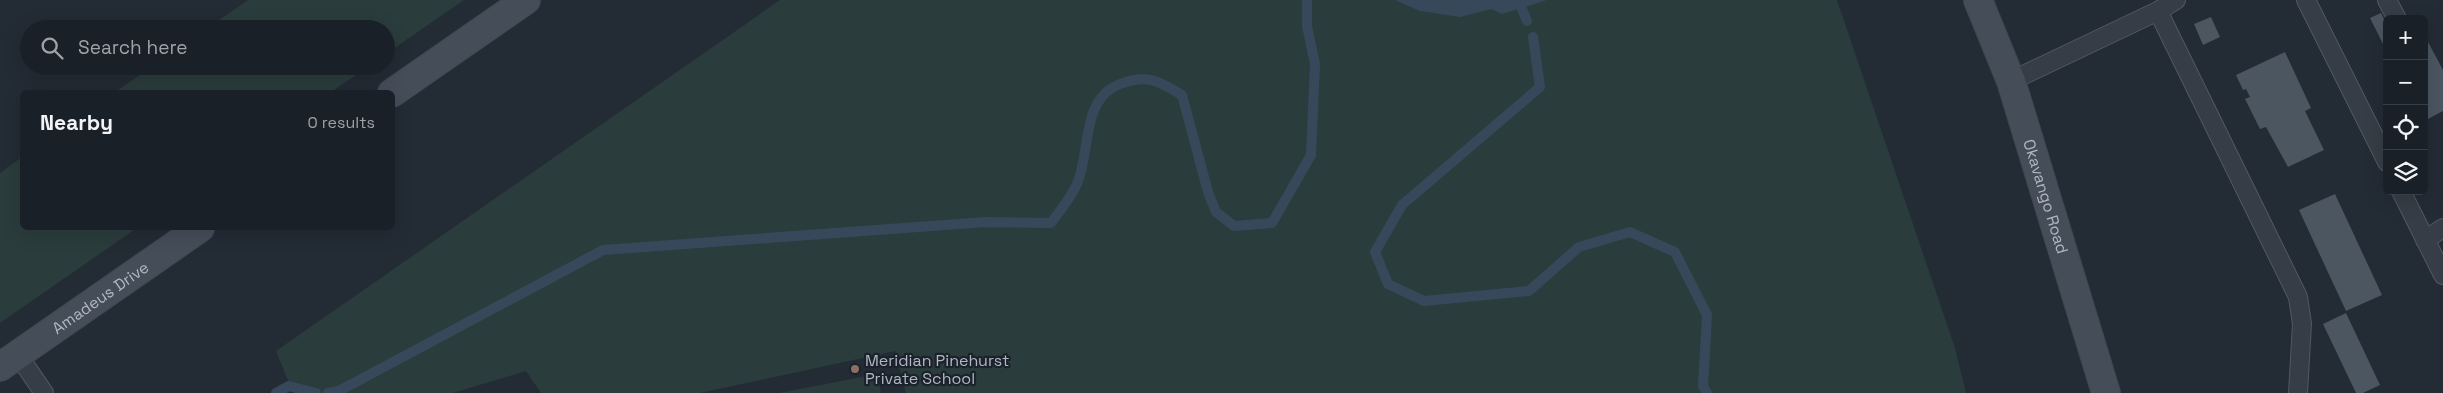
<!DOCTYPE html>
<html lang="en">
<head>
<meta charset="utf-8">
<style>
  :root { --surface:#1a2028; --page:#272d34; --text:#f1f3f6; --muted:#9fa3a8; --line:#383e45 }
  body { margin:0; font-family:"Space Grotesk",sans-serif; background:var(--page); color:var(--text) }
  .controls { position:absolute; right:15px; top:15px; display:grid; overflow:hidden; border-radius:8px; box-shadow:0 5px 20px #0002 }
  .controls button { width:45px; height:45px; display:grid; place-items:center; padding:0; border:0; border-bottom:1px solid var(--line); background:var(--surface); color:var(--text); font:25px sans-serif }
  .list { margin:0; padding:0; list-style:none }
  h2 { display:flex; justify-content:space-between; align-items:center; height:65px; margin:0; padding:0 20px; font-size:21px }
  h2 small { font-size:16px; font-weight:400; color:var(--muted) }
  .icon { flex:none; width:28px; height:28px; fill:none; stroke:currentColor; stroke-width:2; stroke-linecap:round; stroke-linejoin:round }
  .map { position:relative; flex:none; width:2443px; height:393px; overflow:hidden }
  .search { position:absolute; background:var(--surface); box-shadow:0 5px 20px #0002; left:20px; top:20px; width:375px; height:55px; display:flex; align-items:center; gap:12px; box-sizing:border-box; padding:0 18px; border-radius:28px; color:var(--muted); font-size:19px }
  .panel { position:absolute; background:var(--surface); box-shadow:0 5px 20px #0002; left:20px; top:90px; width:375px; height:140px; border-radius:8px }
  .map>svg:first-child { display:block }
  .green { fill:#2b3c3c }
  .water { fill:#38485b }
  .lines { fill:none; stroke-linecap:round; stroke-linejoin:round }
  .stream { stroke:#38485b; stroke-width:10 }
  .building { fill:#4b5661 }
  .lane-casing { stroke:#515861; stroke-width:20 }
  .secondary-casing { stroke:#3f4650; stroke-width:30 }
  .lane { stroke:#363d46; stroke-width:18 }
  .secondary { stroke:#454d59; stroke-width:28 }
  .education-dot { fill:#8d6e63; stroke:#1c222b; stroke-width:2 }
  .labels { text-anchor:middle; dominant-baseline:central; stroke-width:4.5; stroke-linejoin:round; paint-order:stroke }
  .street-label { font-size:16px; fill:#b1b8c3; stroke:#1c222b }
  .poi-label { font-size:16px; fill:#b1b8c3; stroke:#1c222b; text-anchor:start }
</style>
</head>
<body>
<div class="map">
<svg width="2443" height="393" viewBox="0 0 2443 393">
  <rect width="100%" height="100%" fill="#232b35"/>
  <path class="green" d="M248,0H464L386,54V29H206Z
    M780,0H1837L1955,348L1966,393H906L895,351L700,393H541L526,371L453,393H293L276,351Z
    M153,66H369L331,92H115Z
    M22,157V228H137L0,323V173Z
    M877,374L881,393H779Z"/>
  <path class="water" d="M1395,0H1547L1502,14L1491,9L1460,17L1420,11Z"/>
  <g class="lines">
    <path class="stream" d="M1518,0L1527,21
      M1533,37L1540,87L1402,205L1375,252L1388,284L1424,301L1529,291L1579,247L1630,232L1675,252L1707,315L1703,386L1707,393
      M276,393L289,386L316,393
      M328,393L339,391L603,250L986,222L1051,223C1060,210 1073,196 1078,181C1091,148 1081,96 1123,83C1149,74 1160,82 1182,95L1208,192L1216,212L1234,226L1272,223L1311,155L1315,64L1307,26V0"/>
  </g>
  <path class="building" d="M2381,13L2387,25L2385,48L2370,18Z
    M2211,17L2220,37L2203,45L2194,24Z
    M2427,40L2443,70V111L2424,121V42Z
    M2285,52L2311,108L2305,111L2324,150L2288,167L2266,127L2260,129L2245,99L2250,97L2246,89L2243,90L2236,75Z
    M2335,194L2382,295L2346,311L2299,210Z
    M2346,313L2380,385L2363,393H2356L2323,324Z"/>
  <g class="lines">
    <g class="lane-casing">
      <path id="lane" d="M2306,0L2387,162
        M2387,0L2397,19
        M2158,11L2298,297L2302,324L2298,393
        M2011,81L2158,11L2176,0
        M2401,191L2443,275
        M2425,240L2443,228
        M18,355L44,393"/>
    </g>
    <g class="secondary-casing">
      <g id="secondary">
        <path id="s1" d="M1978,0L2011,81L2106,393"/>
        <path d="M392,93L526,0"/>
        <path id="s2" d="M0,367L200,228"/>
      </g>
    </g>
    <use href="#lane" class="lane"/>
    <use href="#secondary" class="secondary"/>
  </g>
  <circle class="education-dot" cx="855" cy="369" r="5"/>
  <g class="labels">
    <g class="street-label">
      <text stroke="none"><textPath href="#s1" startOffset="208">Okavango Road</textPath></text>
      <text stroke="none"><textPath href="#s2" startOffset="122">Amadeus Drive</textPath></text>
    </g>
    <g class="poi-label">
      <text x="865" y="360">Meridian Pinehurst<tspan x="865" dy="18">Private School</tspan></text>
    </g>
  </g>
</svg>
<div class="controls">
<button>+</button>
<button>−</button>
<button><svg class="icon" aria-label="locate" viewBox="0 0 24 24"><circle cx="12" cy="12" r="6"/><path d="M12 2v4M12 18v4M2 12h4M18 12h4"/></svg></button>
<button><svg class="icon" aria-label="layers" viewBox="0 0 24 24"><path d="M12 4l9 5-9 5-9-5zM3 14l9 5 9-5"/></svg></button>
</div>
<div class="search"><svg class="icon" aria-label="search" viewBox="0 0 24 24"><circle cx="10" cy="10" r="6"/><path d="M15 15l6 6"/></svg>Search here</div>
<section class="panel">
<h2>Nearby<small>0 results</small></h2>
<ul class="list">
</ul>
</section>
</div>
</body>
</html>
